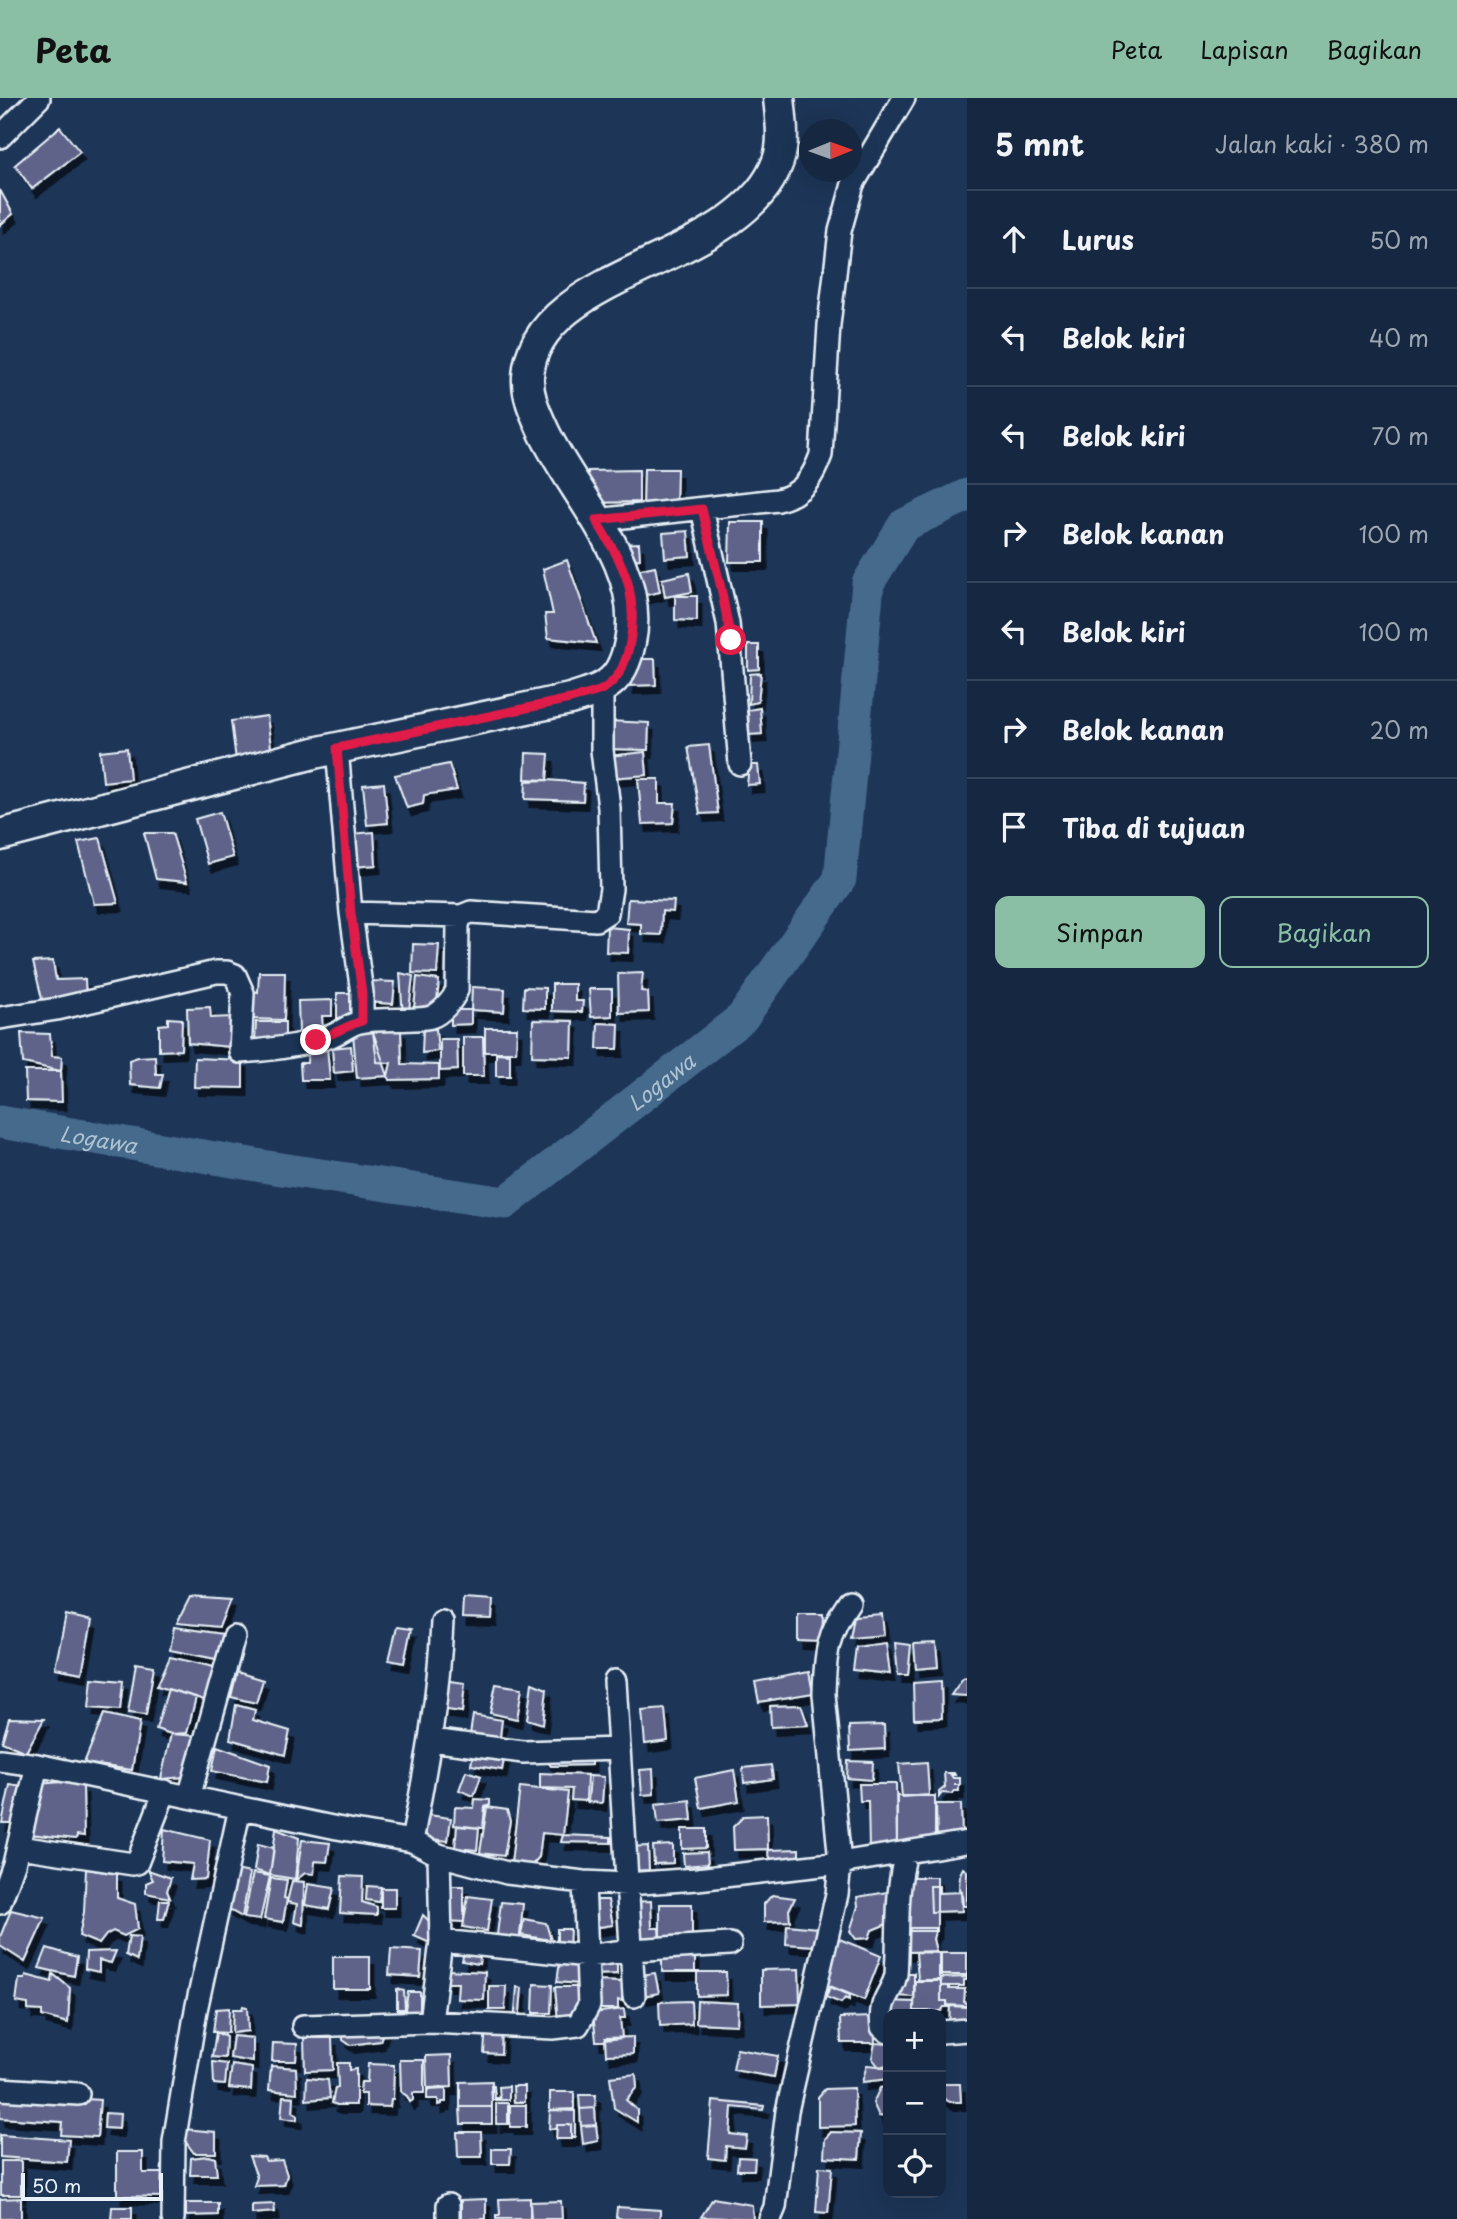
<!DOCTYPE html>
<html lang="id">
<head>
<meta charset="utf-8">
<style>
  :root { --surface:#162841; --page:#1f3048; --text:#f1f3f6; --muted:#9ea6b1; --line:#35445a; --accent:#8abfa5 }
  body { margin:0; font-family:"Playpen Sans",sans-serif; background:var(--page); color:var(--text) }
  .controls { position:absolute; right:21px; bottom:21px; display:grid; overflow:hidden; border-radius:14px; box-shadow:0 7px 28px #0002 }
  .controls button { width:63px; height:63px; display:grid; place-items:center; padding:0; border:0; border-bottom:2px solid var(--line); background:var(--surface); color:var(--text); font:35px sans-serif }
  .compass { position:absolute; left:799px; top:21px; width:63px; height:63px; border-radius:50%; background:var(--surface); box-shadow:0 7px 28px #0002; rotate:89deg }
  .scale { position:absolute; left:21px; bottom:18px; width:142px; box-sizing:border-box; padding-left:7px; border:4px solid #e8f1f8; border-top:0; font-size:19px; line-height:24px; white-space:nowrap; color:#e8f1f8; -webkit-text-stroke:5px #1d3557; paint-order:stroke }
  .stop { position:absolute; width:21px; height:21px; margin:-16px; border:5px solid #e11d48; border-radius:50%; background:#fff }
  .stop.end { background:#e11d48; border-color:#fff; box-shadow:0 2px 7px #0008 }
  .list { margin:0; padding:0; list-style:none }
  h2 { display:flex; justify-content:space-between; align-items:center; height:91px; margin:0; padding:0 28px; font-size:30px }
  h2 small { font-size:23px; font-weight:400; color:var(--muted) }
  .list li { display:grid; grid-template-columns:46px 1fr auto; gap:21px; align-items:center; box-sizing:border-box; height:98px; padding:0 28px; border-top:2px solid var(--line) }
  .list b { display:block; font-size:26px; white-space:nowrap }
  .list em { font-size:23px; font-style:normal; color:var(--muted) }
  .actions { display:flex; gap:14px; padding:21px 28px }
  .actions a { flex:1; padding:16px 0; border:2px solid var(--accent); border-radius:14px; text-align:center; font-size:24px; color:var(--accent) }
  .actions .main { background:var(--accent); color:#111 }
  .icon { flex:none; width:38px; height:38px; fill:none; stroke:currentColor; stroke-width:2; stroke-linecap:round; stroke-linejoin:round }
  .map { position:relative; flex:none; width:967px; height:2121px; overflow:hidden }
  header { display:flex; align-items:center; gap:42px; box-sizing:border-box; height:98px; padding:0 35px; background:var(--accent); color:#111 }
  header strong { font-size:33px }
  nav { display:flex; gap:38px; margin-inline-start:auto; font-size:24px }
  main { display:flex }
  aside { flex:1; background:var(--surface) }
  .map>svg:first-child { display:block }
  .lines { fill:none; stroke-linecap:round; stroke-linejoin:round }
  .river { stroke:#456a8c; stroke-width:33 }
  .building { fill:#616489; stroke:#e8f1f8; stroke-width:2; filter:url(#shadow) }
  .minor-casing { stroke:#e8f1f8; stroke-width:26 }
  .secondary-casing { stroke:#e8f1f8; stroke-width:35 }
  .minor { stroke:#1d3557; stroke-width:21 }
  .secondary { stroke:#1d3557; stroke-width:30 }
  .route { stroke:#e11d48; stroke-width:9 }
  .labels { text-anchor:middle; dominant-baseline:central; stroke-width:7; stroke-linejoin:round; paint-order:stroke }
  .water-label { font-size:21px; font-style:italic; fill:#afc2d2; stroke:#1d3557 }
</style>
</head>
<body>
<header>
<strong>Peta</strong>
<nav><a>Peta</a><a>Lapisan</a><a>Bagikan</a></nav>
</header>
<main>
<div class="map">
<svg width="967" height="2121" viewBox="0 0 967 2121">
  <defs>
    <filter id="shadow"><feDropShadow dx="4.5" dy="8" stdDeviation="0" flood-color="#0009"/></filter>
  </defs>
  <rect width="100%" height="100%" fill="#1d3557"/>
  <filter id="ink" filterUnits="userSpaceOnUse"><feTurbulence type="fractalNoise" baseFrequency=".0143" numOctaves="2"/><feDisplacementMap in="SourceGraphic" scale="14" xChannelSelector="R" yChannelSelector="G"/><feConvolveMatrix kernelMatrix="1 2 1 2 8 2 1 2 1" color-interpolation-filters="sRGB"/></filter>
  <g filter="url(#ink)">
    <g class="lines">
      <path class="river" id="s1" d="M0,1024L268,1069L505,1105L742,920L840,781L868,485L904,427L967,397"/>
    </g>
    <path class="building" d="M60,29L80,54L32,91L15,67Z
      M0,92L13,116L0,127Z
      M644,371H677L676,412L643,411Z
      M639,372V404L589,405L588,373Z
      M730,424H763V464H729Z
      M688,433L690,458L665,460L663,435Z
      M639,445L640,461L621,462L620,446Z
      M567,462L596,545L548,540L545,516H553L543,471Z
      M655,468L660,494L632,500L627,474Z
      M689,475L692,494L665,499L662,481Z
      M675,498H697V523L675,522Z
      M748,547H759V571L748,572Z
      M630,561H655L656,587L629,588Z
      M761,575L758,604L749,606L750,576Z
      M760,610L762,636L749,637L748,612Z
      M267,618L272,657L236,662L231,623Z
      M607,623L649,625L648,652L607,651Z
      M709,647L718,715L700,716L688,649Z
      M127,650L130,681L103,684L100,653Z
      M645,654L647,677L611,680L609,658Z
      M526,655L549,656L547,682L525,681Z
      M449,666L457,692L424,697L423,706L407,710L395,677Z
      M749,667H758L760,686L747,687Z
      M638,681H659V705H675L673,725L642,726Z
      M547,682L584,685L583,703L525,701L526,683Z
      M384,685L388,725L367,727L363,687Z
      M220,714L233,759L208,766L195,721Z
      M374,734L376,767L353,769L351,736Z
      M144,735H172L187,784L156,781Z
      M100,740L118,805L94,806L78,744Z
      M628,801L674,803L673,814L662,813L661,837L641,836V826L626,825Z
      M607,829L629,831L628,855L606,854Z
      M413,846L439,847L437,876L412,875Z
      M53,863L56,882L85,881L86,904L43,905L33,864Z
      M259,874H285L284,922L252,921L253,893L258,894Z
      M400,875L413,878L409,912L403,920Z
      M643,875L641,893L648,894L649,914L619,915L618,876Z
      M417,879L439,882L436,914L414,911Z
      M368,883L395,884L393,906L367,904Z
      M552,886H575V903H583L582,914L552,913Z
      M472,889L505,891L504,914L471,912Z
      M524,889L545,890V911L523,910Z
      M589,891H612V918L591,919Z
      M337,895H357V920H337Z
      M332,902V918H322L323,934L299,935L298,903Z
      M210,909L211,920L231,919L230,949L188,945L187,910Z
      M451,912H471V926L451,927Z
      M168,920L182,921L181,952L159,953V927L168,926Z
      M533,922L573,923L572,959L532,958Z
      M256,924H285V944H255Z
      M598,925L619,926L618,951H597Z
      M485,930H517L516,954H485Z
      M401,931L402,966L439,967V981L390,982L388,978L391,965L377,964L373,934Z
      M423,931H436L438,953L422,955Z
      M373,934L388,978L357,980L353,936Z
      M21,935L50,936L52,958L62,959L61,973L23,965Z
      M463,939H483L484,978H463Z
      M440,941H457L458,972L440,973Z
      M351,948L353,973L334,975L332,950Z
      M327,949L330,982H301L300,965H307L308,951Z
      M496,955L510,956V978H496Z
      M155,958L156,976H163L160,990L130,987L129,962L138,959Z
      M195,960L243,962V990L194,989Z
      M25,973H61L62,1004L26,1003Z
      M190,1499L230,1502L219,1529L177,1525Z
      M463,1500L493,1502L492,1521L462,1520Z
      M798,1516H823L822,1544L798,1543Z
      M882,1516L884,1537L850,1540L854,1518Z
      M66,1517L92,1523L82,1575L55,1570Z
      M174,1529L223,1536L216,1561L170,1552Z
      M397,1529L411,1531L404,1565L389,1562Z
      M886,1545L890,1576L853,1572L856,1549Z
      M895,1545L911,1547L908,1577H898Z
      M936,1545L938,1569L916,1571L914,1546Z
      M170,1559L214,1569L208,1603L157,1588Z
      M136,1565L154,1568L146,1617L128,1615Z
      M237,1574L263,1582L256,1605L231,1599Z
      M809,1574L813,1595L759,1604L755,1584Z
      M967,1579V1598L951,1597L963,1580Z
      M92,1580L123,1583L120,1612L89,1610Z
      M444,1582L465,1585L462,1614L440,1611Z
      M941,1583L942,1620L914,1621L913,1585Z
      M532,1585L547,1591L543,1626L527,1621Z
      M496,1586L522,1590L517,1621L490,1615Z
      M168,1591L196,1599L187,1635L171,1636L156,1631Z
      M236,1607L255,1612L253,1622L290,1633L285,1657L230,1641Z
      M801,1607L808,1627L771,1629L770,1608Z
      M665,1611L668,1643L645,1646L642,1613Z
      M104,1616L140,1624L132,1672L84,1665Z
      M473,1617L502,1622L499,1647L469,1643Z
      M9,1620L44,1621L26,1654L2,1644Z
      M884,1627L885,1651L850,1653L849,1628Z
      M171,1636L199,1638L185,1679L161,1681Z
      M217,1648L270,1667L267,1684L212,1673Z
      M474,1651L505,1656L502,1672L471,1667Z
      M591,1657V1667L551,1668L543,1658Z
      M848,1663L873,1664L872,1682L847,1680Z
      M927,1664L929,1697L902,1699L899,1666Z
      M771,1667L773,1681L744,1685L743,1670Z
      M653,1671L654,1696L642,1697L640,1672Z
      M734,1672L739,1703L701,1710L695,1680Z
      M466,1673L481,1678L474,1698L459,1692Z
      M540,1675L587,1677L586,1703L571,1702L572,1691L540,1690Z
      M944,1675H954L955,1677H951L953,1680H960V1687H954H959V1693H954L953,1696L942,1695L939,1699V1694L945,1689Z
      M590,1678L604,1679L602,1705L588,1704Z
      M62,1684L83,1688L84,1738L77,1737L76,1741L30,1736L38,1686Z
      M859,1686H896L897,1752H869L868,1703H860Z
      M10,1687L29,1690L23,1725H2Z
      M520,1689L568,1694L563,1737L542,1735L539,1759L524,1776L510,1774Z
      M897,1698H935V1739L897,1749Z
      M475,1701L490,1702V1707L485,1709L483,1730L454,1727L455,1709L474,1710Z
      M690,1702L692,1722L658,1725L656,1706Z
      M936,1706H961L962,1740H937Z
      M487,1709L507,1712L510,1723L504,1758L480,1755Z
      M428,1717L451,1720L448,1743L425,1740Z
      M767,1717L768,1751L734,1752L733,1729L744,1718Z
      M457,1728L479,1730L477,1752L455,1750Z
      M164,1731L210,1742L206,1781L190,1782L193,1766L162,1763Z
      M276,1731L299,1740L295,1781L270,1777Z
      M682,1731H706V1750L682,1751Z
      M563,1737L611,1739V1745L561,1744Z
      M302,1742L330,1745L327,1764L315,1763L314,1776L305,1775L296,1782Z
      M258,1746L274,1750L270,1777L254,1772Z
      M673,1747V1765L654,1766L653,1748Z
      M648,1748L649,1772L628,1773L627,1749Z
      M799,1751V1760L771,1761L768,1755L769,1752Z
      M707,1754L708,1766L684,1768L683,1755Z
      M963,1770L967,1773V1808H963L962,1794L959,1791L960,1776Z
      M86,1771L117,1776V1800L135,1806L138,1831L124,1838L113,1833L106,1837L99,1846L79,1838L84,1814Z
      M148,1772L171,1780L167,1793L170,1800L146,1795V1785L153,1782Z
      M236,1772L250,1775L242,1819L228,1811Z
      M253,1775L270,1778L260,1822L244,1820Z
      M342,1778L363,1779L362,1804L377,1809V1817L340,1815Z
      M901,1779H937V1833H901Z
      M271,1780L287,1782L284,1800L287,1801L283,1824L264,1821Z
      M292,1783L304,1784L303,1827L294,1824L297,1806L287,1804Z
      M308,1786L334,1790L329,1811L305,1807Z
      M367,1788L381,1789L379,1804L366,1802Z
      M445,1788H464V1824L445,1823Z
      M930,1788H939V1795L961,1794L962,1813L931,1814Z
      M381,1790H395V1810H381Z
      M888,1794L889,1825L872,1832L869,1840L856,1841L850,1833L858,1808L857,1799Z
      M772,1797L795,1800L789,1812L790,1823L764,1824V1806Z
      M468,1798L492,1801L487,1833L463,1829Z
      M160,1802H169L164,1821H158Z
      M596,1802H608L613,1827L593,1830L588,1806H596Z
      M651,1803L652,1830H659L660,1845L631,1846L630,1804Z
      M501,1804L523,1806L519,1847L496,1845Z
      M660,1806H692V1844H660Z
      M11,1812L45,1820L25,1864L0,1848V1839Z
      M423,1817L436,1830L430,1845L414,1838Z
      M524,1821L546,1825L551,1842L521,1837Z
      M787,1827L817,1830L815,1848L786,1846Z
      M898,1830H936L933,1841L936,1853L907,1854Z
      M557,1831H570L569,1850H557Z
      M129,1838L140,1839L137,1862L126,1857Z
      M837,1840L881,1858L864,1902L820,1884Z
      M465,1848L481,1851L479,1866L462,1863Z
      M47,1850L77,1859L74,1878L39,1870Z
      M391,1851L422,1853L420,1879L389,1877Z
      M116,1853L111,1865L99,1862V1874L85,1871L86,1854Z
      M916,1854L939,1855V1879L941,1882H918Z
      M941,1855H967V1877H941Z
      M662,1856H695V1874H662Z
      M617,1858V1876L593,1877L592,1859Z
      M333,1859H370V1891H333Z
      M560,1863L582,1866L580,1886L557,1884Z
      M799,1871L800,1906L761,1907V1872Z
      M447,1872L485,1874L484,1902L457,1901L458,1885H446Z
      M697,1874H726L727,1897L697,1898Z
      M655,1875L659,1895L643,1898L639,1877Z
      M899,1875H914V1899L898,1898Z
      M53,1876L70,1890L68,1925L42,1918V1913L28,1912V1906L16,1904L19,1881H25L26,1877L52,1884Z
      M967,1879V1882H964V1888H941L940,1880Z
      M592,1883L622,1884V1903L618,1902V1911H591Z
      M915,1883H941V1903H947L948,1909H944L941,1913H914Z
      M534,1886L552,1887L551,1915H533Z
      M489,1888H506L505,1912H489Z
      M941,1888H949V1891H965L964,1904L967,1905V1908L947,1907V1903H941Z
      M517,1889L522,1890L519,1925H514Z
      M555,1889H584L576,1922L558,1924Z
      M830,1889L850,1897L849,1902L845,1900L841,1905L826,1899Z
      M397,1891L404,1893L405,1911H397Z
      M408,1894H420V1919H407L405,1911Z
      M691,1903L692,1926L660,1928L659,1904Z
      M697,1903L738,1905L737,1927L696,1925Z
      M885,1903L914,1904V1916H888Z
      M243,1908L247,1909L248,1933L232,1935L233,1911H242Z
      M950,1908L967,1909V1929L949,1928Z
      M229,1910L228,1935L213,1934L216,1911Z
      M624,1911L625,1920H620L622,1940L596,1943L593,1915Z
      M874,1919L875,1945H841L840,1920Z
      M486,1927L502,1928L501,1956L484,1955Z
      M385,1929L380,1943L350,1947L343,1942V1932Z
      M216,1934L226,1939L225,1960L212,1959Z
      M233,1938L253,1940V1964L230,1960Z
      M633,1939V1956L606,1957L605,1940Z
      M304,1940H332L333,1972L305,1973Z
      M273,1945L297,1946L296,1963H272Z
      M875,1945L888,1946V1970H880L872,1960Z
      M737,1951L778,1958L774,1979L733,1972Z
      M451,1957L452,1989L427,1990L426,1958Z
      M400,1962H424V1995H413V2002L410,2004L407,1998L401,1994Z
      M213,1964L227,1966L225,1987L214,1986Z
      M337,1965H349V1972L356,1971V2007H337L332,2005L335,1990L338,1989Z
      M368,1966L394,1967L393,2001H391L390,2009L366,2008V1996H360L361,1984H367Z
      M232,1967L252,1970L251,1992L229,1990Z
      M867,1967L888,1969V1981L862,1984Z
      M271,1968L296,1970L297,1995L269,1992Z
      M636,1976L637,1989L626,2002L637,2012V2024L614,2010L610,1979Z
      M307,1980L328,1982L330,2000L306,2002Z
      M492,1983V2009H460V1984Z
      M941,1986H960L961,2004H950L941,1999Z
      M491,1988H494L495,2000H500L499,1989L509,1988V2002H492Z
      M513,1988H525V2004H514Z
      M888,1989V2019L879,2018L873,2005L880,1990Z
      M854,1990L855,2028L818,2029V1999L825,1991Z
      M446,1991V2004H442V2006L438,2007V2001H427V1992Z
      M550,1994H574V2011L550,2012Z
      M0,1995L100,2002L97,2039L61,2037L62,2024L0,2020Z
      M579,1997H596L595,2010L580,2011Z
      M283,1998L294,1999L293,2015L297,2017V2022L281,2020Z
      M713,2003L764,2008L763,2012L732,2009L730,2036L747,2038L745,2050L726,2048L725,2062L708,2060Z
      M496,2005H508V2026H496Z
      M510,2007H526V2029H510Z
      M460,2009H492V2026H461Z
      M595,2010L596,2027L581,2028L580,2011Z
      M550,2012L575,2013V2039L571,2038V2027H557V2031H549Z
      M105,2015L120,2016L119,2031L104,2030Z
      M557,2027H571V2041H556Z
      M596,2027L598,2043L583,2046L581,2028Z
      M184,2031L216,2034V2055H194L185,2043Z
      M457,2034H481L482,2059H458Z
      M831,2034L861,2035L859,2061L824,2059L825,2041Z
      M0,2037L69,2042L67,2064L0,2059Z
      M492,2051H511L510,2066H492Z
      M117,2054H143V2075H165V2099L117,2098Z
      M208,2058L215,2060L217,2077H190L191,2060Z
      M249,2058L264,2059L266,2063L282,2062L287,2077L284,2087L254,2088L257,2079Z
      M738,2059L755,2060L754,2072H737Z
      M1,2063H21V2097H1Z
      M819,2069L832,2070L828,2115L816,2114Z
      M21,2100V2121H0V2101Z
      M530,2100V2121H496V2117H500L499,2101Z
      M713,2100L752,2107L753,2121L701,2119Z
      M486,2101V2121H461V2102Z
      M561,2103L562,2121H531L530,2104Z
      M186,2105H218V2117L186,2118Z
      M274,2106L275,2114L252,2116V2107Z
      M112,2109H132V2121H111Z
      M617,2109L660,2112V2121H622L616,2119Z"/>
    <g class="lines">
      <g class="minor-casing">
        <path id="minor" d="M0,39L39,0
          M702,411L728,525L740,666
          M596,422L778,402C803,396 813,379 821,357L829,227L840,133L853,86L904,0
          M337,650L351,815L362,895V923
          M351,815L461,818
          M0,920L57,911L216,874H227L235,877L243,895L240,954C270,952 302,948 331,938C342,934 349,926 360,924C381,919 414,924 431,919C442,915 453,902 457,892L458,827L461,818L471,814L596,822L607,815L611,791L609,710L602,652V591
          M615,1583L634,1898
          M431,1642L523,1654L619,1651
          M0,1662L37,1667L337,1730L412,1743L439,1757L507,1775L584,1784L627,1786L697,1781L840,1765L967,1744
          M189,1699L234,1539
          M412,1743C426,1670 439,1598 442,1524
          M19,1749L133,1766L137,1765L165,1693
          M0,1805L14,1766L37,1667
          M441,1843L588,1858L631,1852L730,1846
          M431,1924L441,1843L439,1757
          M303,1928L431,1924L553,1930L578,1927L589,1907L584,1784
          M888,1934L882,1929C881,1922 881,1914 883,1907C886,1896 895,1887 896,1876C899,1835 895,1795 906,1755
          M941,1934L967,1932
          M0,1991L78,1996
          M448,2107V2121
          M173,2121L174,2044L196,1912L240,1710
          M770,2121L775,2109L787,2013L837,1796L840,1765L824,1596C825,1558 827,1535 849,1504"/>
      </g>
      <g class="secondary-casing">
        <path id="secondary" d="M0,737L314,655L570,601C606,590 622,585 630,544C646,468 575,399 544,334C536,316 527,299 528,279C533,170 742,167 778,63C785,44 781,20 779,0"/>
      </g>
      <use href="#minor" class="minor"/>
      <use href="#secondary" class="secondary"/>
    </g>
  </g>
  <g class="lines" filter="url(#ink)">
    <path class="route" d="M316,942C333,937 345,928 362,923V895L351,815L337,650L570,601C580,598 592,596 601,592C633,576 636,520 629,489C624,466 608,443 596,422L702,411L721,490L731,542"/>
  </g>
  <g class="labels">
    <g class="water-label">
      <text stroke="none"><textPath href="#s1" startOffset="709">Logawa</textPath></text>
      <text stroke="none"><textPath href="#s1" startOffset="100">Logawa</textPath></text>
    </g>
  </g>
</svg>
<div class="controls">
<button>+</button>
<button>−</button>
<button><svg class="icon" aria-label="locate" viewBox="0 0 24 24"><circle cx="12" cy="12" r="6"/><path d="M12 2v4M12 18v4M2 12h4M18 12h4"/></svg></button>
</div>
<svg class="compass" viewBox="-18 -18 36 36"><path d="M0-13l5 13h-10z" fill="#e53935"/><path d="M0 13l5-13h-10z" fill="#9ea6b1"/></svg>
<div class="scale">50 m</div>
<div class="stop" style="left:731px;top:542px"></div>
<div class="stop end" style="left:316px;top:942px"></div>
</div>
<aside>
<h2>5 mnt<small>Jalan kaki · 380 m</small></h2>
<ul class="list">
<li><svg class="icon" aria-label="ahead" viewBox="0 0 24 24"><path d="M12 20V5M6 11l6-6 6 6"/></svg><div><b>Lurus</b></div><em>50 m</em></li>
<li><svg class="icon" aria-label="left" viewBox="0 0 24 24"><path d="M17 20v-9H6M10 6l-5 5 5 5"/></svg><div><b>Belok kiri</b></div><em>40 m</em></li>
<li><svg class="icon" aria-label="left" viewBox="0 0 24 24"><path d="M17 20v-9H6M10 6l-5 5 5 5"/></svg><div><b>Belok kiri</b></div><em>70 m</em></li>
<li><svg class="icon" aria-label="right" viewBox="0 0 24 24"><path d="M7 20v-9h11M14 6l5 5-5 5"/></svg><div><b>Belok kanan</b></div><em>100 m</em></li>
<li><svg class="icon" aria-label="left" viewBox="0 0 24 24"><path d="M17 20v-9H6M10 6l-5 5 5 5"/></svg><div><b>Belok kiri</b></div><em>100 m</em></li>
<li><svg class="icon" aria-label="right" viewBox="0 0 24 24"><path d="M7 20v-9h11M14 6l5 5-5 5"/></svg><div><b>Belok kanan</b></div><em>20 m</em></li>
<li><svg class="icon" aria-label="arrive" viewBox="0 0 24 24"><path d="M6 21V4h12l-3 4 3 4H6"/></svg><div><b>Tiba di tujuan</b></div></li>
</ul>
<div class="actions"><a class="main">Simpan</a><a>Bagikan</a></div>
</aside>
</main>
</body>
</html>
